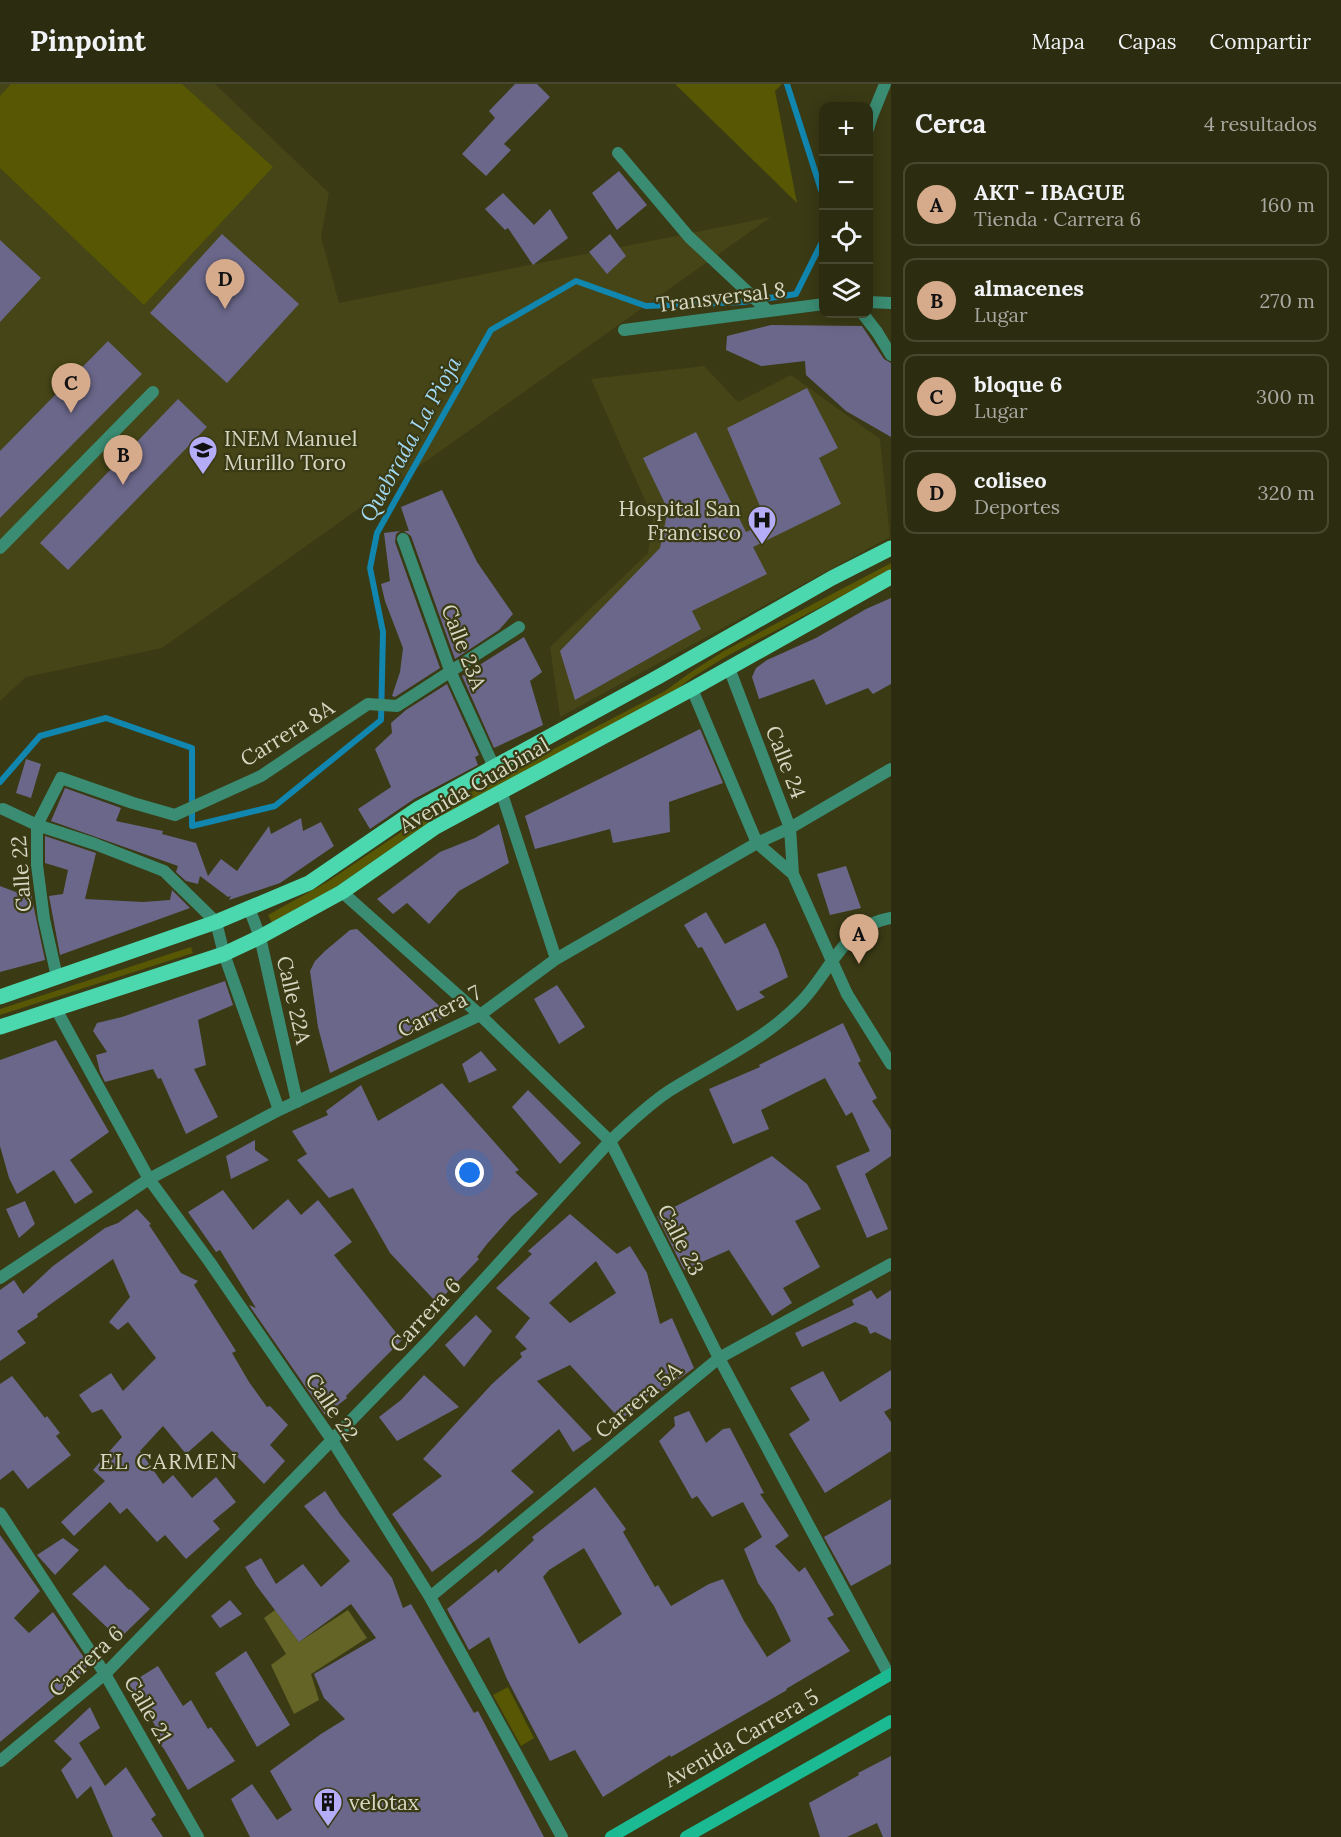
<!DOCTYPE html>
<html lang="es">
<head>
<meta charset="utf-8">
<style>
  :root { --surface:#2c2c10; --page:#38381e; --text:#f1f3f6; --muted:#a6a79f; --line:#484830; --accent:#d6ab8b }
  body { margin:0; font-family:Lora,serif; background:var(--page); color:var(--text) }
  .controls { position:absolute; right:18px; top:18px; display:grid; overflow:hidden; border-radius:12px; box-shadow:0 3px 15px #0003 }
  .controls button { width:54px; height:54px; display:grid; place-items:center; padding:0; border:0; border-bottom:2px solid var(--line); background:var(--surface); color:var(--text); font:30px sans-serif }
  .you { position:absolute; left:470px; top:1089px; width:21px; height:21px; margin:-15px; border:4px solid #fff; border-radius:50%; background:#1a73e8; box-shadow:0 0 0 9px #1a73e833 }
  .badge { display:grid; place-items:center; width:39px; height:39px; border-radius:50%; background:var(--accent); color:#111; font-size:20px; font-weight:700 }
  .pin { position:absolute; translate:-50% -50px; filter:drop-shadow(0 2px 3px #0008) }
  .pin::after { content:''; position:absolute; top:32px; width:21px; height:18px; background:inherit; clip-path:polygon(0 0,100% 0,50% 100%) }
  .list { margin:0; padding:0; list-style:none }
  h2 { display:flex; justify-content:space-between; align-items:center; height:78px; margin:0; padding:0 24px; font-size:26px }
  h2 small { font-size:20px; font-weight:400; color:var(--muted) }
  .list li { display:grid; grid-template-columns:39px 1fr auto; gap:18px; align-items:center; box-sizing:border-box; height:84px; margin:0 12px 12px; padding:0 12px; border:2px solid var(--line); border-radius:12px }
  .list b { display:block; font-size:22px; white-space:nowrap }
  .list p { margin:0; font-size:20px; white-space:nowrap; color:var(--muted) }
  .list em { font-size:20px; font-style:normal; color:var(--muted) }
  .icon { flex:none; width:33px; height:33px; fill:none; stroke:currentColor; stroke-width:2; stroke-linecap:round; stroke-linejoin:round }
  .map { position:relative; flex:none; width:891px; height:1753px; overflow:hidden }
  header { display:flex; align-items:center; gap:36px; box-sizing:border-box; height:84px; padding:0 30px; background:var(--surface); border-bottom:2px solid var(--line) }
  header strong { font-size:28px }
  nav { display:flex; gap:33px; margin-inline-start:auto; font-size:21px }
  main { display:flex }
  aside { flex:1; background:var(--surface) }
  .map>svg:first-child { display:block }
  .built { fill:#454517 }
  .green { fill:#575704 }
  .forest { fill:#636426 }
  .lines { fill:none; stroke-linecap:round; stroke-linejoin:round }
  .stream { stroke:#1186af; stroke-width:6 }
  .building { fill:#6b678a; fill-rule:evenodd }
  .minor { stroke:#3a8c72; stroke-width:12 }
  .tertiary { stroke:#3a8c72; stroke-width:12 }
  .secondary { stroke:#1cba92; stroke-width:12 }
  .primary { stroke:#4bd8ae; stroke-width:15 }
  .labels { text-anchor:middle; dominant-baseline:central; stroke-width:4.5; stroke-linejoin:round; paint-order:stroke }
  .street-label { font-size:21px; fill:#d6d7c2; stroke:#3a3a15 }
  .poi-label { font-size:21px; fill:#d6d7c2; stroke:#3a3a15; text-anchor:start }
  .water-label { font-size:22px; font-style:italic; fill:#a1d8f2; stroke:#3a3a15 }
  .neighbourhood-label { font-size:22px; letter-spacing:1.5px; fill:#d6d7c2; stroke:#3a3a15 }
</style>
</head>
<body>
<header>
<strong>Pinpoint</strong>
<nav><a>Mapa</a><a>Capas</a><a>Compartir</a></nav>
</header>
<main>
<div class="map">
<svg width="891" height="1753" viewBox="0 0 891 1753">
  <rect width="100%" height="100%" fill="#3a3a15"/>
  <path class="built" d="M0,0H215L329,109L321,153L339,219L771,133L162,564L26,593L0,617Z
    M704,282L738,318L791,291L880,355L890,453L560,633L550,563L648,469L653,434L591,295Z"/>
  <path class="green" d="M11,0H182L273,83L144,221L0,84V12Z
    M675,0H782L775,7L797,119Z
    M891,479V486L727,572L693,593L668,612L430,738L333,805L272,839L268,831L327,798L425,732L665,607L691,588L724,567Z
    M191,863L193,869L0,931V925Z
    M508,1603L534,1654L521,1662L493,1611Z"/>
  <path class="forest" d="M275,1526L299,1558L348,1526L367,1554L311,1590L319,1616L294,1630L271,1581L286,1570L264,1534Z"/>
  <g class="lines">
    <path class="stream" d="M787,0L824,115
      M0,698L40,652L106,634L192,664V742L275,722L381,636L383,548L370,484L377,449L491,246L576,197L646,222L743,218L796,210L824,154"/>
  </g>
  <path class="building" d="M515,0H537L550,13L504,60L511,66L486,92L462,70L495,34L489,27Z
    M619,87L647,121L617,146L592,109Z
    M503,109L534,141L550,125L568,154L533,181L508,144L505,146L485,125Z
    M222,150L299,220L227,299L150,229Z
    M610,150L626,172L607,190L589,168Z
    M0,156L41,194L0,238Z
    M771,241L862,242L884,275L891,279V353L846,327L806,291L805,277L761,282L726,266L727,252Z
    M108,257L142,290L0,434V367Z
    M807,304L838,364L819,374L841,420L753,463L767,490L692,527L701,545L575,616L560,567L660,464L668,426L643,374L696,348L746,448L767,439L727,344Z
    M178,315L207,343L68,486L40,459Z
    M442,406L477,478L513,530L499,546L455,575L411,452L404,447H409L401,423Z
    M400,447L396,450L395,458L440,584L395,613L392,612L400,588L403,564L385,517L381,500L390,497L384,449Z
    M891,514V600L873,610L868,604L826,621L814,595L759,615L752,593L756,584L767,576L816,554L866,525Z
    M524,553L542,588L530,597L543,641L494,664L462,592Z
    M447,600L479,671L475,673L478,681L414,715L370,745L358,725L391,703L375,665L392,649L391,639L406,626Z
    M700,645L723,699L669,718L670,748L613,759L610,745L535,765L525,732Z
    M26,675L41,680L31,714L16,709Z
    M65,704L121,724L116,737L163,747L162,750L196,759L208,792L221,775L237,787L269,742L271,750L301,734L303,747L321,738L334,762L280,799L229,816L231,812L228,813L200,792L198,800L186,797L176,788L178,782L51,737Z
    M499,740L509,779L459,807L429,840L407,819L393,830L377,815L440,768L475,754Z
    M45,752L96,769L85,815L143,818L170,816L172,806L190,824L60,871L49,812L63,810L68,786L45,779Z
    M846,782L861,824L830,831L817,790Z
    M30,789L32,815L45,876L0,888V802L21,810Z
    M706,828L725,860L765,839L778,865L788,893L759,908L765,913L737,927L702,863L698,864L684,841Z
    M357,845L449,931L330,989L318,943L310,887L315,877L325,867L350,846Z
    M225,897L233,921L198,936L206,981L194,985L218,1033L186,1050L161,994L158,995L153,985L105,998L100,988L96,971L107,968L93,947L97,939L122,933Z
    M557,901L585,943L559,960L534,915Z
    M843,939L861,977L858,979L877,1014L872,1017L891,1046V1072L865,1090L888,1145L867,1154L836,1082L870,1067L852,1028L846,1032L825,994L761,1026L769,1045L733,1060L709,1005L760,983L759,981Z
    M56,956L109,1048L70,1076L93,1108L75,1120L54,1086L17,1110L9,1094L0,1062V976Z
    M481,967L497,986L469,999L462,980Z
    M442,999L519,1086L515,1088L538,1110L512,1132L487,1160L477,1173L479,1175L437,1219L390,1169L353,1104L329,1114L297,1076L307,1070L292,1047L328,1031L326,1027L361,1001L378,1037Z
    M528,1006L581,1059L560,1080L512,1023Z
    M255,1056V1066L269,1076L231,1095L226,1072Z
    M772,1072L807,1100L821,1125L795,1137L820,1183L783,1204L792,1219L772,1232L729,1166L684,1186L657,1132Z
    M223,1106L253,1146L288,1115L301,1131L318,1116L352,1158L334,1171L402,1256L346,1312L347,1314L325,1331L249,1221L256,1224L220,1166L216,1168L188,1128Z
    M25,1117L35,1140L19,1154L6,1125Z
    M137,1125L151,1140L149,1141L181,1189L198,1197L194,1201L236,1267L232,1269L249,1298L267,1323L270,1322L288,1341L270,1361L285,1377L264,1400L212,1347L186,1370L163,1342L140,1367L163,1400L173,1391L192,1414L216,1393L236,1418L213,1437L220,1445L186,1475L165,1451L157,1458L127,1424L120,1430L110,1418L74,1452L61,1438L105,1397L93,1386L122,1353L102,1325L92,1329L79,1311L111,1289L123,1307L156,1274L128,1238L118,1246L109,1238L130,1213L113,1175L37,1230L38,1233L17,1247L26,1259L0,1277V1206L14,1196L23,1210L53,1182L105,1144L118,1139Z
    M570,1130L617,1170L630,1162L647,1189L660,1240L672,1234L694,1284L658,1310L654,1305L633,1327L620,1335L570,1281L537,1297L592,1355L573,1368L559,1345L511,1387L534,1408L479,1454L432,1488L392,1430L442,1392L423,1375L492,1300L522,1273L520,1269L527,1265L515,1253L530,1234L496,1204L532,1170L528,1167ZM596,1177L616,1209L570,1239L549,1219Z
    M871,1206L877,1215L891,1206V1256L875,1248L870,1250L867,1243L855,1238L802,1263L795,1249L854,1221L852,1216Z
    M476,1231L492,1247L464,1283L445,1261Z
    M891,1286V1324L884,1328L891,1338V1367L825,1409L789,1350L810,1336L790,1304L823,1287L840,1318Z
    M424,1291L459,1323L397,1357L379,1333L401,1316Z
    M12,1292L45,1334L47,1332L60,1349L56,1352L71,1371L28,1405L13,1386L0,1396V1300Z
    M689,1327L706,1359L723,1345L730,1344L764,1409L760,1410L789,1452L775,1462L799,1488L805,1483L834,1531L827,1534L850,1567L786,1605L787,1606L671,1673L670,1671L603,1713L575,1666L550,1677L507,1595L489,1553L469,1566L447,1525L496,1485L498,1489L534,1456L532,1453L595,1403L626,1445L623,1448L655,1503L658,1501L671,1522L709,1500L723,1495L744,1537L767,1573L791,1557L774,1522L758,1499L744,1465L762,1453L743,1418L712,1433L697,1412L692,1415L659,1357L675,1342L674,1333ZM584,1464L622,1530L579,1560L543,1493L549,1486Z
    M325,1407L340,1430L392,1494L403,1524L411,1520L474,1629L478,1627L544,1753H250L231,1715L252,1700L277,1736L292,1726L270,1687L321,1650L345,1635L324,1614L314,1590L376,1554L351,1520L299,1558L256,1501L245,1483L261,1474L276,1500L303,1480L321,1503L350,1477L304,1422Z
    M891,1415V1480L851,1502L824,1453Z
    M0,1451L40,1507L14,1534L29,1549L53,1528L87,1578L86,1586L0,1658Z
    M63,1454L79,1466L55,1491L37,1471Z
    M105,1481L129,1506L130,1505L150,1525L119,1555L72,1510Z
    M230,1516L242,1530L220,1544L211,1532Z
    M246,1567L290,1641L257,1663L215,1589Z
    M158,1582L183,1622L191,1616L208,1645L211,1643L235,1677L188,1706L164,1665L151,1648L156,1643L129,1600Z
    M90,1623L100,1644L79,1659L105,1702L126,1683L156,1731L151,1735L163,1753H113L91,1702L77,1715L61,1686L72,1675L54,1657Z
    M891,1672V1753H883L877,1739L847,1753H820L809,1719L859,1691L858,1689Z"/>
  <g class="lines">
    <path class="minor" d="M868,45L872,32L885,0
      M618,69L689,153L767,226
      M868,218L891,219
      M863,230L877,248L891,271
      M624,246L824,220
      M403,455L451,589L494,683
      M0,464L153,308
      M729,584L790,744L793,790L832,877
      M692,605L757,759L793,790
      M501,707L556,875
      M3,725L37,741L95,760L164,787L216,838L224,870L279,1026
      M342,808L480,931L610,1057L719,1274L889,1591
      M249,824L260,853L297,1018
      M57,893L44,835L37,781V741L61,694L133,719L175,731L261,692L368,620L397,622L519,543
      M847,910L891,980
      M56,925L149,1095L209,1177L332,1356L430,1513L562,1753
      M0,1194L149,1095L279,1026L480,931L556,875L757,759L790,744L891,685
      M0,1429L105,1590L198,1753
      M430,1513L719,1274L891,1180"/>
    <path class="tertiary" d="M832,877L847,910
      M0,1677L105,1590L429,1256L610,1057C628,1040 648,1021 669,1007C713,979 764,957 801,918C831,887 843,842 891,834"/>
    <path class="secondary" d="M611,1753L891,1590
      M686,1753L891,1637"/>
    <path class="primary" d="M0,913L216,838L309,799L419,724L658,593L832,494L891,464
      M0,943L224,870L260,853L342,808L434,744L692,605L891,493"/>
  </g>
  <defs>
    <g id="school-pin" transform="scale(1.5)"><path d="M0 17L-7.5 6A9.5 9.5 0 1 1 7.5 6Z" fill="#b5acf8" stroke="#3a3a15"/><path d="M0-5L7-2L0 1L-7-2ZM-4 1L0 2.5L4 1V4Q0 6-4 4Z" fill="#111"/></g>
    <g id="hospital-pin" transform="scale(1.5)"><path d="M0 17L-7.5 6A9.5 9.5 0 1 1 7.5 6Z" fill="#b5acf8" stroke="#3a3a15"/><path d="M-5-5h3v3.5h4V-5h3V5h-3V1.5h-4V5h-3Z" fill="#111"/></g>
    <g id="building-pin" transform="scale(1.5)"><path d="M0 17L-7.5 6A9.5 9.5 0 1 1 7.5 6Z" fill="#b5acf8" stroke="#3a3a15"/><path d="M-4-6H4V6H1V3H-1V6H-4ZM-2.5-4.3h1.7v1.8h-1.7ZM.8-4.3h1.7v1.8H.8ZM-2.5-1h1.7V.8h-1.7ZM.8-1h1.7V.8H.8Z" fill="#111"/></g>
  </defs>
  <g fill-rule="evenodd">
    <use href="#school-pin" x="203" y="366"/>
    <use href="#hospital-pin" x="762" y="436"/>
    <use href="#building-pin" x="328" y="1718"/>
  </g>
  <g class="labels">
    <g class="street-label">
      <text transform="translate(721 213) rotate(-7)">Transversal 8</text>
      <text transform="translate(464 563) rotate(69)">Calle 23A</text>
      <text transform="translate(287 649) rotate(-32)">Carrera 8A</text>
      <text transform="translate(786 678) rotate(69)">Calle 24</text>
      <text transform="translate(474 701) rotate(-30)">Avenida Guabinal</text>
      <text transform="translate(21 790) rotate(-94)">Calle 22</text>
      <text transform="translate(294 916) rotate(77)">Calle 22A</text>
      <text transform="translate(439 927) rotate(-27)">Carrera 7</text>
      <text transform="translate(681 1156) rotate(63)">Calle 23</text>
      <text transform="translate(425 1231) rotate(-47)">Carrera 6</text>
      <text transform="translate(638 1316) rotate(-40)">Carrera 5A</text>
      <text transform="translate(332 1323) rotate(56)">Calle 22</text>
      <text transform="translate(86 1577) rotate(-43)">Carrera 6</text>
      <text transform="translate(148 1625) rotate(60)">Calle 21</text>
      <text transform="translate(741 1654) rotate(-30)">Avenida Carrera 5</text>
    </g>
    <g class="poi-label">
      <text x="224" y="354">INEM Manuel<tspan x="224" dy="24">Murillo Toro</tspan></text>
      <text x="741" y="424" text-anchor="end">Hospital San<tspan x="741" dy="24">Francisco</tspan></text>
      <text x="349" y="1718">velotax</text>
    </g>
    <g class="water-label">
      <text transform="translate(410 355) rotate(-61)">Quebrada La Pioja</text>
    </g>
    <g class="neighbourhood-label">
      <text x="169" y="1377">EL CARMEN</text>
    </g>
  </g>
</svg>
<div class="controls">
<button>+</button>
<button>−</button>
<button><svg class="icon" aria-label="locate" viewBox="0 0 24 24"><circle cx="12" cy="12" r="6"/><path d="M12 2v4M12 18v4M2 12h4M18 12h4"/></svg></button>
<button><svg class="icon" aria-label="layers" viewBox="0 0 24 24"><path d="M12 4l9 5-9 5-9-5zM3 14l9 5 9-5"/></svg></button>
</div>
<div class="you"></div>
<div class="pin badge" style="left:859px;top:880px">A</div>
<div class="pin badge" style="left:123px;top:401px">B</div>
<div class="pin badge" style="left:71px;top:329px">C</div>
<div class="pin badge" style="left:225px;top:225px">D</div>
</div>
<aside>
<h2>Cerca<small>4 resultados</small></h2>
<ul class="list">
<li><span class="badge">A</span><div><b>AKT - IBAGUE</b><p>Tienda · Carrera 6</p></div><em>160 m</em></li>
<li><span class="badge">B</span><div><b>almacenes</b><p>Lugar</p></div><em>270 m</em></li>
<li><span class="badge">C</span><div><b>bloque 6</b><p>Lugar</p></div><em>300 m</em></li>
<li><span class="badge">D</span><div><b>coliseo</b><p>Deportes</p></div><em>320 m</em></li>
</ul>
</aside>
</main>
</body>
</html>
